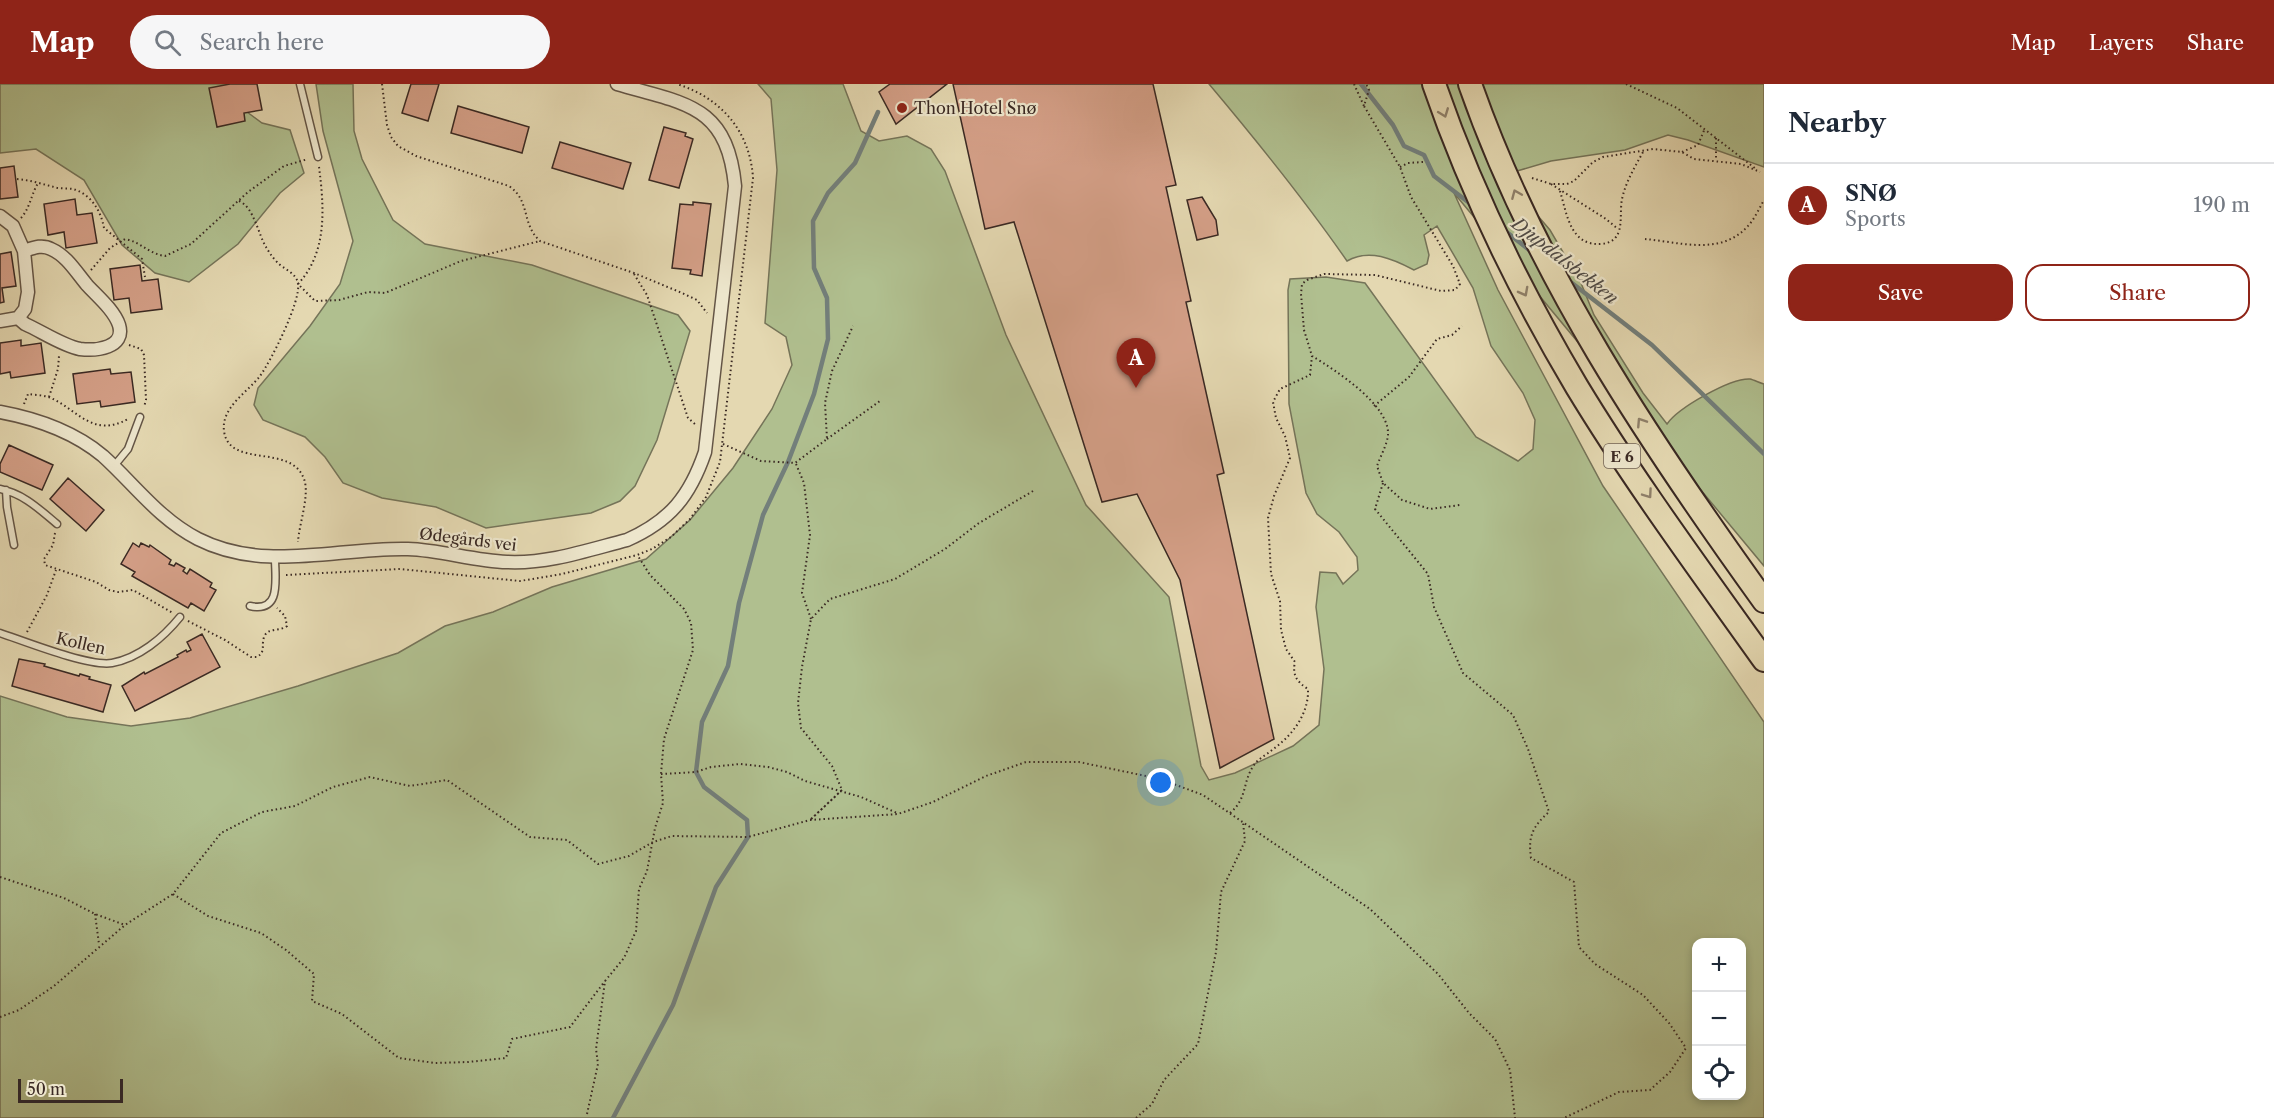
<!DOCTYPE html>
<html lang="en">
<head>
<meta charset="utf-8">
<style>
  :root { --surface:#fff; --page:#f6f6f7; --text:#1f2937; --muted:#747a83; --line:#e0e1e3; --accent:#8f2418 }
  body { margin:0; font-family:"Libre Caslon Text",serif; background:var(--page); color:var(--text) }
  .controls { position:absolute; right:18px; bottom:18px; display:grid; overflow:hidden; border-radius:12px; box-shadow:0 3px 9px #0003 }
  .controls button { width:54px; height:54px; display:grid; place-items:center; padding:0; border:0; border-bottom:2px solid var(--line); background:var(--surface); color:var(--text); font:30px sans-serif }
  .scale { position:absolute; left:18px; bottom:15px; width:105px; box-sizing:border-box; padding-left:6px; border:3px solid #3a2923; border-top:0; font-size:16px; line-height:21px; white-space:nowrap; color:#3a2923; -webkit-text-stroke:4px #ede6cc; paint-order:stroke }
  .you { position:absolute; left:1161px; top:699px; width:21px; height:21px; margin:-15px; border:4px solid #fff; border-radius:50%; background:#1a73e8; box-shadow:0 0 0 9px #1a73e833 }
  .badge { display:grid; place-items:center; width:39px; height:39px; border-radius:50%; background:var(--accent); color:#fff; font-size:20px; font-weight:700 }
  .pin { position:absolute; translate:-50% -50px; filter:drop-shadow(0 2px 3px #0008) }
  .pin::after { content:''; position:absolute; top:32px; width:21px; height:18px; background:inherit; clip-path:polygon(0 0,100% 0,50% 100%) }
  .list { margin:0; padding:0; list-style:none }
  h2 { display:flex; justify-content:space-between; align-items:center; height:78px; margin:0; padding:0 24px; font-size:26px }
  h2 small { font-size:20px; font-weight:400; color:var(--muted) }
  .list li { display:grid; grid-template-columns:39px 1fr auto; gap:18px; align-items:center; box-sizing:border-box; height:84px; padding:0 24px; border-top:2px solid var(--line) }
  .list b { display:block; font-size:22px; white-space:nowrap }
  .list p { margin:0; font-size:20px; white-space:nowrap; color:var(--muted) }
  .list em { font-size:20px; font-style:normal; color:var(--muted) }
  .actions { display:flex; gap:12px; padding:18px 24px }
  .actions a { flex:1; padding:14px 0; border:2px solid var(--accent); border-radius:18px; text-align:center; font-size:21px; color:var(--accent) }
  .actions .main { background:var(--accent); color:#fff }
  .icon { flex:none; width:33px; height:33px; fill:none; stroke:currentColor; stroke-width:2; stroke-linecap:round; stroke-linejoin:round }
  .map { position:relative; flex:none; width:1764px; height:1034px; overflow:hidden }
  header { display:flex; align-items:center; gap:36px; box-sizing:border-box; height:84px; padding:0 30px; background:var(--accent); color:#fff }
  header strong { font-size:28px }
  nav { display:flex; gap:33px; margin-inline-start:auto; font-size:21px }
  .search { width:420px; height:54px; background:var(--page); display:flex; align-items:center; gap:15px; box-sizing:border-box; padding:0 21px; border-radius:33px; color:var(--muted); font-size:22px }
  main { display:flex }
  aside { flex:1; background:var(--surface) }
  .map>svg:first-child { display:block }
  .green { fill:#b0bf8f; stroke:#757459; stroke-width:1.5; fill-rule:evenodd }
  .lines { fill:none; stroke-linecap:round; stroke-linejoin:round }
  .stream { stroke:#737f7b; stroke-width:4.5 }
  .building { fill:#d49f87; stroke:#3a2923; stroke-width:1.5 }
  .lane-casing { stroke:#645546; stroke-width:9 }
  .street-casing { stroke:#645546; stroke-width:15 }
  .highway-casing { stroke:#3a2923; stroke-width:26 }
  .path { stroke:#3a2923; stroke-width:2; stroke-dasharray:1.5 3; stroke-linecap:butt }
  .lane { stroke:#ede6cc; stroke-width:6 }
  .street { stroke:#ede6cc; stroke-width:12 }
  .highway { stroke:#e4d8b1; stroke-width:22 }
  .oneway { stroke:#8f806a }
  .poi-dot { fill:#8f2418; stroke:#ede6cc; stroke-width:2 }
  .labels { text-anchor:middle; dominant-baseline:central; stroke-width:4.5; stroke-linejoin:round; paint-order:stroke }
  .shield { fill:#ede6cc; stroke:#706256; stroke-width:1.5 }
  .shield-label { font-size:15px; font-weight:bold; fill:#3a2923 }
  .poi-label { font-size:16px; fill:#3a2923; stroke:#ede6cc; text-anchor:start }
  .street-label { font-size:16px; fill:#3a2923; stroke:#ede6cc }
  .water-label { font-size:18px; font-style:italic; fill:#524d48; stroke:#ede6cc }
</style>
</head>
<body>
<header>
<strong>Map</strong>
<div class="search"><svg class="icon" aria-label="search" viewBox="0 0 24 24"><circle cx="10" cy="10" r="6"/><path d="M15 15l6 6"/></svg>Search here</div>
<nav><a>Map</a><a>Layers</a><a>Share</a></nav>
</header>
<main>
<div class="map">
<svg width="1764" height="1034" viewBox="0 0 1764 1034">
  <rect width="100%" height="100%" fill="#e4d8b1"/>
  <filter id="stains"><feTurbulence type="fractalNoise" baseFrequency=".00333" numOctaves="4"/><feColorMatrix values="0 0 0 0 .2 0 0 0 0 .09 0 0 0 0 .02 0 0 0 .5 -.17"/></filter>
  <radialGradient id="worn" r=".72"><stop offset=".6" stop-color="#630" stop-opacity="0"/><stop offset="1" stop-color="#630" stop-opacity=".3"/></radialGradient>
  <path class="green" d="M0,0H241L239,22L262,39L290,46L304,89L280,109L238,160L189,198L155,189L122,161L84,96L36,65L0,69Z
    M316,0H353L354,47L362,75L393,136L425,160L532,181L678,231L690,247L657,356L635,402L620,417L591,429L486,444L436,423L382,414L343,399L325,373L305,353L263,336L254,321L258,304L310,242L340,200L353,157L323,47Z
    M758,0H843L861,47L879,57L907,52L931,65L945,87L1006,251L1086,421L1169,513L1201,682L1209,696L1235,689L1293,662L1319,641L1324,585L1316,523L1320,488L1336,489L1343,500L1358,486L1357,473L1339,448L1317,430L1306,409L1289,320L1288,206L1290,195L1326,193L1365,199L1476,353L1518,377L1533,365L1535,336L1523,309L1491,262L1473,204L1437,142L1424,151L1429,171L1427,180L1414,186C1393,175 1369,164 1347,177C1304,115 1257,57 1209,0H1764V83L1688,56L1668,51L1625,66L1551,77L1517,87L1532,125L1550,146L1581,199L1594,231L1643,309L1667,340C1678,324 1730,294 1750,295C1754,296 1760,299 1764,300V482L1454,109L1498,206L1603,402L1764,638V1034H0V612L67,633L131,642L190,634L298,602L398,569L445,542L493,528L552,503L646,475L690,436L733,384L772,325L792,281L786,253L765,239L777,86L771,15ZM1696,858H1742V1012H1696Z"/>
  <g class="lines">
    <path class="stream" d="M1361,0L1393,41L1404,62L1424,71L1434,92L1472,121
      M1504,146L1533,169
      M1568,196L1652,261L1764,370
      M613,1034L673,921L716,803L748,753L747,736L704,703L696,688L702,638L728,582L739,519L763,431L788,378L814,310L828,255L827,214L814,184L813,137L828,109L855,79L878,28"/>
  </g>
  <path class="building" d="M230,0H257L262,26L244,29L245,37L217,43L209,4Z
    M411,0H439L428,37L402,29Z
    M890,0H947L896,40L879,8Z
    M953,0H1153L1176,101L1166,103L1191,217L1186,218L1224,389L1217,391L1274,655L1220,684L1180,496L1137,410L1102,418L1014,138L985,145Z
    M458,22L529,43L522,69L451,49Z
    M664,43L686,49L685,52L693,55L679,104L649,96Z
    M560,58L631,79L623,105L552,84Z
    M14,82L18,113L0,115V84Z
    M1202,113L1216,136L1218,151L1197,156L1187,116Z
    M75,115L77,131L92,129L97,159L66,164L64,148L48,151L44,120Z
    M693,118L711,120L702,192L690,190L691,186L672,184L680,120L693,121Z
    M11,168L16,202L2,204L4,218L0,219V170Z
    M140,181L142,197L158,195L162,225L131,229L129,214L114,216L110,185Z
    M21,256V262L41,259L45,289L11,294L10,288L0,290V259Z
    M110,285L111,290L131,288L135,318L101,323L100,317L77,320L73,290Z
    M9,361L53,381L42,406L0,388V380Z
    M68,394L104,426L86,447L50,415Z
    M133,459L139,463L141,459L149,463L150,461L171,476L169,480L174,482L176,479L185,484L183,487L187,490L190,485L212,499L210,503L216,506L204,527L191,519L188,524L132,492L135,488L121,480Z
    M202,550L220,583L135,627L122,602L144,588L145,590L178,573L177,571L186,566L187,568L191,566L187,558Z
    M19,575L45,580L44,582L79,592L80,590L90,593L89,595L111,601L103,628L12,602Z"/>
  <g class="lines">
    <g class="lane-casing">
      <path id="lane" d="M300,0L318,73
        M114,382L128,365L140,333
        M0,405C24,410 39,425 57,440
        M6,406L7,423L14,461
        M250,522C282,529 275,495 275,474
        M0,549C24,557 89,583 112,579C139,574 163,554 180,533"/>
    </g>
    <g class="street-casing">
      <path id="street" d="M0,132L13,142L24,167L28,208L25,225L18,234L0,237
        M18,234L25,240C41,247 63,262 80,265C96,267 126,264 119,241C114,226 97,212 87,201C76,188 67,172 51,165C42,160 33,164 24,167
        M0,328C38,335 73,347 103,372C134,400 159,435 198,455C265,489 338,463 408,465C441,466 474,477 507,478C548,480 588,466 627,456C670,437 690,412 705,368L735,102C727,20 685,20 617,0"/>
    </g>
    <g class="highway-casing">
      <path id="highway" d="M1434,0C1470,105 1520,207 1577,303C1634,397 1700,486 1764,576
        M1470,0C1536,189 1648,356 1764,517"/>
    </g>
    <path class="path" d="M382,0L387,41L391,53L398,62L416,72L509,102C531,117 521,140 540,157L634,189L682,209L697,216L707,229
      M1354,0L1364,22
      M1626,0L1677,24L1756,85
      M1716,54V75
      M1682,68L1698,61L1705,44
      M319,83C324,122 328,168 298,200L315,217L339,216L368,208L385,209L461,177L540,157
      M1400,83L1408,79L1423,78
      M1532,94L1551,100H1567L1574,97L1593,78L1603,73L1653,65L1682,68L1694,75L1741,80L1760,88
      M17,95C30,96 42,100 54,103C60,105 67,104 73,105C91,110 101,127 104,144L142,175L145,193
      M1551,100L1606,135L1618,145
      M1560,107C1567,130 1570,162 1601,160C1610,159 1616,156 1619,147C1622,137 1620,125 1622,115C1626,97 1635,83 1643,68
      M239,117C254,123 258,150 266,163C269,168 272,173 277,178C283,185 297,189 298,200C301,217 271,277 260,292C248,308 221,323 224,347C229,385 291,359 304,395C310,411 299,440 298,458
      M21,134C30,124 31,111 38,99
      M1645,155C1679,158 1720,172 1747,143C1754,136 1759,125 1764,116
      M91,186L110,164L125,155C141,158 149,170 165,172L191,160L248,108L284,82L308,75
      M634,190L647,211L688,334L696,341
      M129,261L141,265L144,271L146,316L144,323
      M1312,272C1335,286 1390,321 1388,351C1387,361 1380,373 1377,382L1383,399L1402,416L1430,425L1460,421
      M49,313L58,285L59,272
      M24,320L28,310C35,311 44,311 51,314C79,327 93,354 128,335
      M1374,322L1409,293L1437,255L1452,251L1462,242
      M827,355L880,317
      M723,360L761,377L795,379L827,355L825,319L832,287L853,242
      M796,380L804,399L810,451L802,509L811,535
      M1383,399L1375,425L1428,490L1434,523L1463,589L1513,631L1528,665L1549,728C1532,743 1528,753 1531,774L1574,798L1579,863L1595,880L1643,911L1669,939L1686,964L1670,988L1650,1006L1619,1008L1564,1034
      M55,449L53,461L44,475L45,481L96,498L109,506L118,508L133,506L173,529
      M286,491L400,485L520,497L562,490L637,471L652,465L671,453L690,435L706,413L720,378L753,94C750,47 721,14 677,0
      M188,537L225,556L251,573H257C267,567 260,560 265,551C269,544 281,547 287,542L285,532L277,524
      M27,548L47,511L56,486
      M661,690L696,688L711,683L740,680L768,683L787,688L805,697L861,713L897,729
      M842,706L810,736L842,706L832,682L801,644L798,619L802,583L811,535L830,515L895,495L945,465L979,439L1033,407
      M1230,729C1248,714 1242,698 1254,681C1258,675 1266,671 1272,666C1292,652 1309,630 1308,605C1297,598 1292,591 1295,578L1286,565L1281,546L1280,517L1271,490L1268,434L1274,412L1290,374L1285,352L1276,334L1273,318L1280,305L1310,291L1312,272L1304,246L1301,210L1302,200L1307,196L1324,190L1375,191L1441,207L1455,206L1460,200L1453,182L1411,113L1400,83L1364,22L1369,6L1366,0
      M0,793L64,814L95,830L125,841
      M173,810L208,832L261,849L286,866L314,890L312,917L342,930L399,974L435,979L468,978L506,974L512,955L570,943L605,897
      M95,830L99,860
      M0,933L19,926L54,902L125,841L173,810L221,749L262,728L295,722L333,703L370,693L410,702L447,696L530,753L567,756L598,780L629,772L653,758L672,752L748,753L810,736L898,730L933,718L986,692L1026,678H1079L1160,695L1203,711L1370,825L1438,890L1469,929L1495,955L1510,986L1515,1034
      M587,1030L598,980L596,965L605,897L624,874L636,847L639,805L647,787L655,744L663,719L661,690L664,655L693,566L691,539L684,525L650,491L638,472
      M1136,1034L1152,1020L1164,996L1198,960L1216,868L1221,808L1245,757L1243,738"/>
    <use href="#lane" class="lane"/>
    <use href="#street" class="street"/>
    <use href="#highway" class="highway"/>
  </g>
  <defs><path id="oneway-chevron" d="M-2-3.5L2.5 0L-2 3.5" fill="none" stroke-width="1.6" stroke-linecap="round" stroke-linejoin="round" transform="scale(1.5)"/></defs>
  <g class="oneway">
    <use href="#oneway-chevron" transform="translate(1444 29) rotate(69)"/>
    <use href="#oneway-chevron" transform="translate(1516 110) rotate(-113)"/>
    <use href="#oneway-chevron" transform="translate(1524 208) rotate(62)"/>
    <use href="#oneway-chevron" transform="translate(1641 338) rotate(-123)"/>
    <use href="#oneway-chevron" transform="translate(1648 410) rotate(55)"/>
  </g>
  <circle class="poi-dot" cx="902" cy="24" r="6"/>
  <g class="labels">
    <rect class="shield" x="1604" y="360" width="36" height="24" rx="4.5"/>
    <g class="shield-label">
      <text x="1622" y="372">E 6</text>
    </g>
    <g class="poi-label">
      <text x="914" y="24">Thon Hotel Snø</text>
    </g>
    <g class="street-label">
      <text transform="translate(468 455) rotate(7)">Ødegårds vei</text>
      <text transform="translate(81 559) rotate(13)">Kollen</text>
    </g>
    <g class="water-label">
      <text transform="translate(1565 177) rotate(38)">Djupdalsbekken</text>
    </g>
  </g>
  <rect width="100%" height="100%" filter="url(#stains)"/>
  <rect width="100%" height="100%" fill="url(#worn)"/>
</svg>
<div class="controls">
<button>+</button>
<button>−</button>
<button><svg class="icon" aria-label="locate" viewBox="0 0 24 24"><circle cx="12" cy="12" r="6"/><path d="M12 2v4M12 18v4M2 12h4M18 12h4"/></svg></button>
</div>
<div class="scale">50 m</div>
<div class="you"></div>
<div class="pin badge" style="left:1136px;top:304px">A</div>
</div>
<aside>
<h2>Nearby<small></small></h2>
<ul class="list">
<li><span class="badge">A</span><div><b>SNØ</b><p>Sports</p></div><em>190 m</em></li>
</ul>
<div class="actions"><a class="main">Save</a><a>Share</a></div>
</aside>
</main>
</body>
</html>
